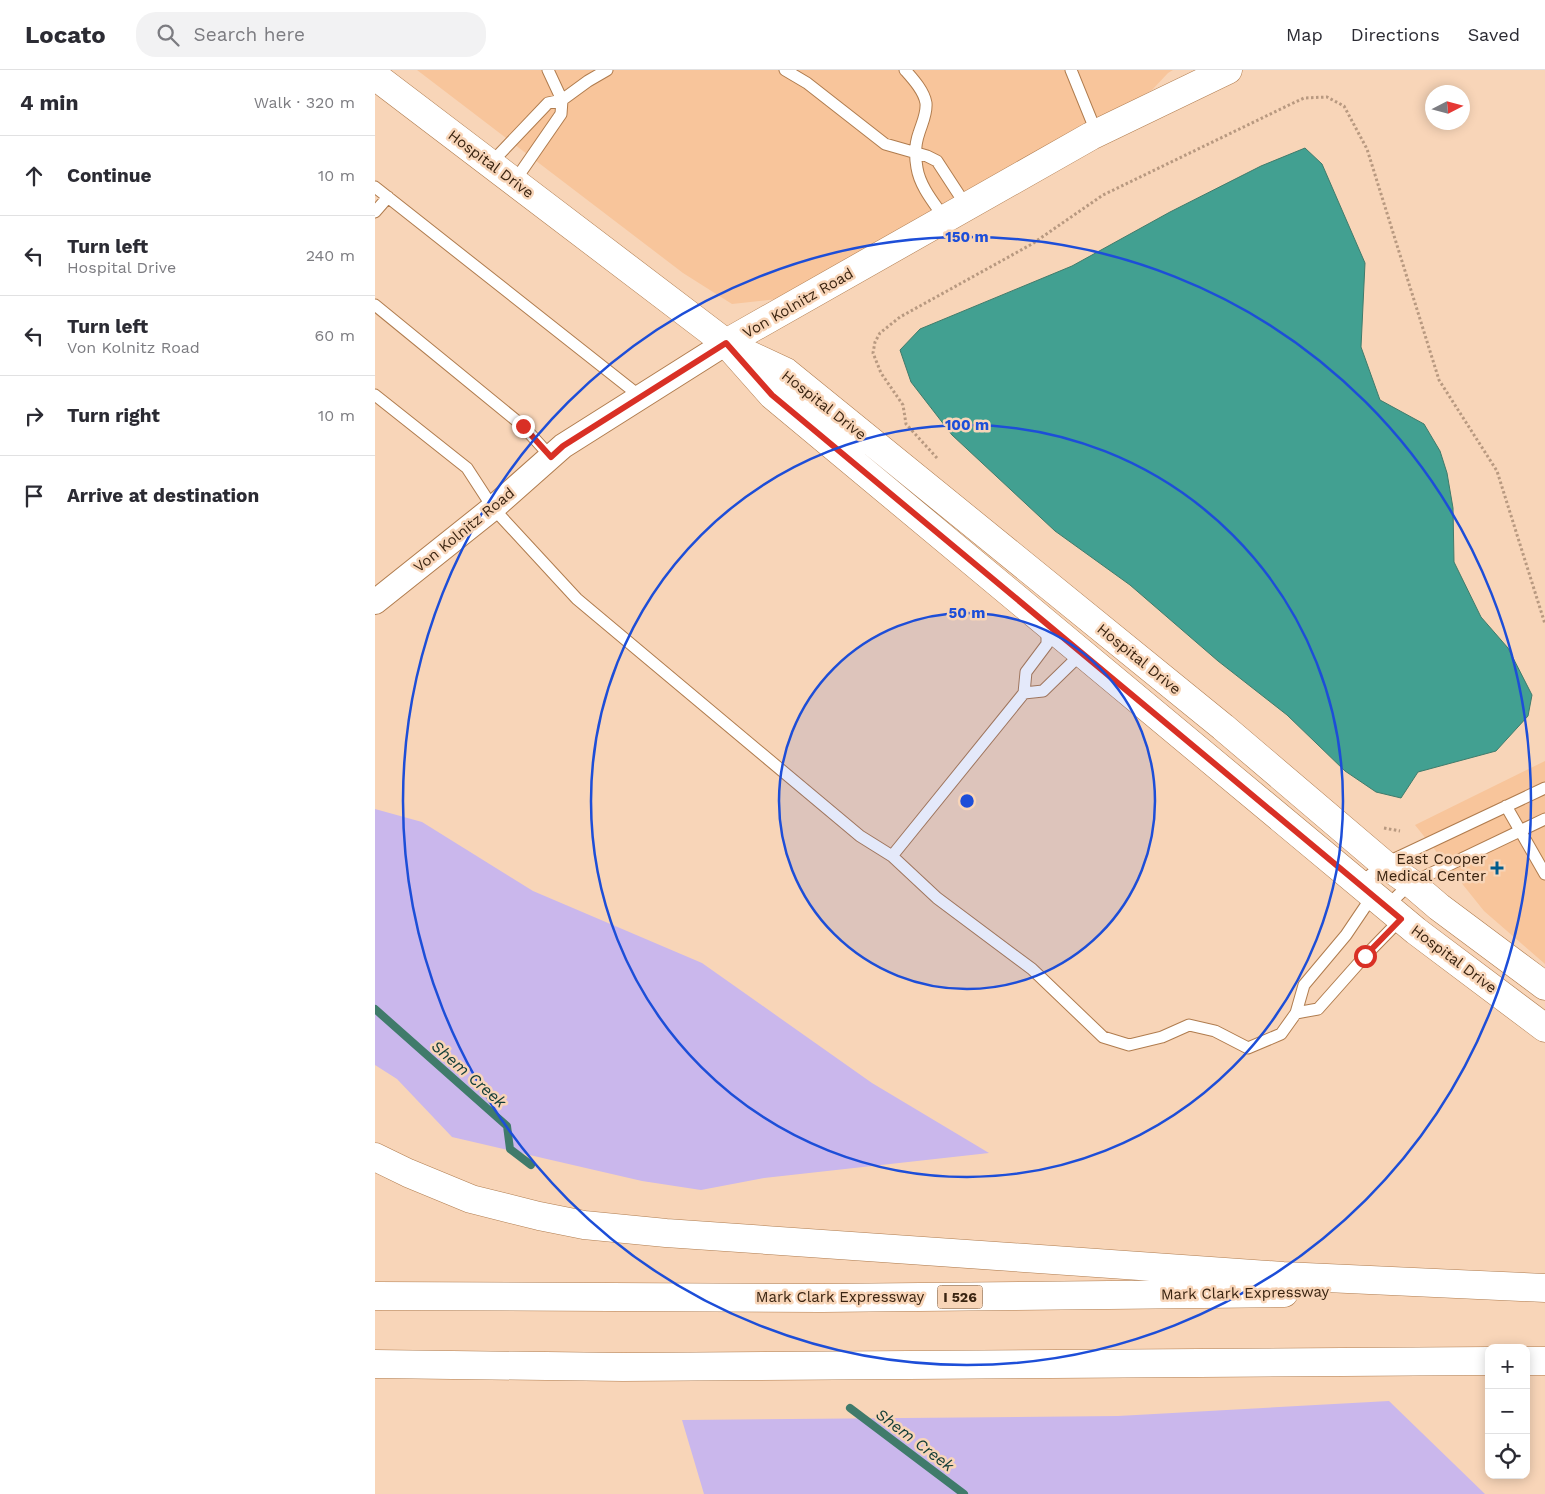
<!DOCTYPE html>
<html lang="en">
<head>
<meta charset="utf-8">
<style>
  :root { --surface:#fff; --page:#f2f2f3; --text:#2b2b33; --muted:#7c7c81; --line:#e1e1e2 }
  body { margin:0; font-family:"Work Sans",sans-serif; background:var(--page); color:var(--text) }
  .controls { position:absolute; right:15px; bottom:15px; display:grid; overflow:hidden; border-radius:10px; box-shadow:0 2px 12px #0003 }
  .controls button { width:45px; height:45px; display:grid; place-items:center; padding:0; border:0; border-bottom:1px solid var(--line); background:var(--surface); color:var(--text); font:25px sans-serif }
  .compass { position:absolute; left:1050px; top:15px; width:45px; height:45px; border-radius:50%; background:var(--surface); box-shadow:0 2px 12px #0003; rotate:84deg }
  .stop { position:absolute; width:15px; height:15px; margin:-11px; border:4px solid #d93025; border-radius:50%; background:#fff }
  .stop.end { background:#d93025; border-color:#fff; box-shadow:0 1px 5px #0008 }
  .list { margin:0; padding:0; list-style:none }
  h2 { display:flex; justify-content:space-between; align-items:center; height:65px; margin:0; padding:0 20px; font-size:21px }
  h2 small { font-size:16px; font-weight:400; color:var(--muted) }
  .list li { display:grid; grid-template-columns:32px 1fr auto; gap:15px; align-items:center; box-sizing:border-box; height:80px; padding:0 20px; border-top:1px solid var(--line) }
  .list b { display:block; font-size:19px; white-space:nowrap }
  .list p { margin:0; font-size:16px; white-space:nowrap; color:var(--muted) }
  .list em { font-size:16px; font-style:normal; color:var(--muted) }
  .icon { flex:none; width:28px; height:28px; fill:none; stroke:currentColor; stroke-width:2; stroke-linecap:round; stroke-linejoin:round }
  .map { position:relative; flex:none; width:1170px; height:1424px; overflow:hidden }
  header { display:flex; align-items:center; gap:30px; box-sizing:border-box; height:70px; padding:0 25px; background:var(--surface); border-bottom:1px solid var(--line) }
  header strong { font-size:24px }
  nav { display:flex; gap:28px; margin-inline-start:auto; font-size:18px }
  .search { width:350px; height:45px; background:var(--page); display:flex; align-items:center; gap:12px; box-sizing:border-box; padding:0 18px; border-radius:20px; color:var(--muted); font-size:19px }
  main { display:flex }
  aside { flex:1; background:var(--surface) }
  .map>svg:first-child { display:block }
  .built { fill:#f8c59b }
  .green { fill:#cab7ec }
  .water { fill:#42a091; stroke:#407b6b }
  .lines { fill:none; stroke-linecap:round; stroke-linejoin:round }
  .stream { stroke:#407b6b; stroke-width:8 }
  .lane-casing { stroke:#b07c4e; stroke-width:13 }
  .street-casing { stroke:#b07c4e; stroke-width:26 }
  .secondary-casing { stroke:#b07c4e; stroke-width:29 }
  .highway-casing { stroke:#b07c4e; stroke-width:29 }
  .path { stroke:#b89980; stroke-width:3; stroke-dasharray:2.5 2.5; stroke-linecap:butt }
  .lane { stroke:#fff; stroke-width:11 }
  .street { stroke:#fff; stroke-width:24 }
  .secondary { stroke:#fff; stroke-width:28 }
  .highway { stroke:#fff; stroke-width:28 }
  .route { stroke:#d93025; stroke-width:6 }
  .ring { fill:none; stroke:#1d4ed8; stroke-width:2.5 }
  .poi-dot { fill:#005c8d; stroke:#f8d5b8; stroke-width:2 }
  .labels { text-anchor:middle; dominant-baseline:central; stroke-width:5; stroke-linejoin:round; paint-order:stroke }
  .shield { fill:#f8d5b8; stroke:#735943; stroke-width:1 }
  .shield-label { font-size:14px; font-weight:bold; fill:#3a2411 }
  .street-label { font-size:15px; fill:#3a2411; stroke:#f8d5b8 }
  .poi-label { font-size:15px; fill:#3a2411; stroke:#f8d5b8; text-anchor:end }
  .water-label { font-size:16px; font-style:italic; fill:#103c35; stroke:#f8d5b8 }
  .centre { fill:#1d4ed8; stroke:#f8d5b8; stroke-width:2.5 }
  .ring-label { font-size:15px; text-anchor:middle; font-weight:bold; fill:#1d4ed8; stroke:#f8d5b8; stroke-width:5; stroke-linejoin:round; paint-order:stroke }
</style>
</head>
<body>
<header>
<strong>Locato</strong>
<div class="search"><svg class="icon" aria-label="search" viewBox="0 0 24 24"><circle cx="10" cy="10" r="6"/><path d="M15 15l6 6"/></svg>Search here</div>
<nav><a>Map</a><a>Directions</a><a>Saved</a></nav>
</header>
<main>
<aside>
<h2>4 min<small>Walk · 320 m</small></h2>
<ul class="list">
<li><svg class="icon" aria-label="ahead" viewBox="0 0 24 24"><path d="M12 20V5M6 11l6-6 6 6"/></svg><div><b>Continue</b></div><em>10 m</em></li>
<li><svg class="icon" aria-label="left" viewBox="0 0 24 24"><path d="M17 20v-9H6M10 6l-5 5 5 5"/></svg><div><b>Turn left</b><p>Hospital Drive</p></div><em>240 m</em></li>
<li><svg class="icon" aria-label="left" viewBox="0 0 24 24"><path d="M17 20v-9H6M10 6l-5 5 5 5"/></svg><div><b>Turn left</b><p>Von Kolnitz Road</p></div><em>60 m</em></li>
<li><svg class="icon" aria-label="right" viewBox="0 0 24 24"><path d="M7 20v-9h11M14 6l5 5-5 5"/></svg><div><b>Turn right</b></div><em>10 m</em></li>
<li><svg class="icon" aria-label="arrive" viewBox="0 0 24 24"><path d="M6 21V4h12l-3 4 3 4H6"/></svg><div><b>Arrive at destination</b></div></li>
</ul>
</aside>
<div class="map">
<svg width="1170" height="1424" viewBox="0 0 1170 1424">
  <rect width="100%" height="100%" fill="#f8d5b8"/>
  <path class="built" d="M42,0H798L793,3L777,20L402,229L357,234L308,203Z
    M1170,691V894L1109,841L1040,755Z"/>
  <path class="green" d="M0,739L47,752L158,821L327,893L497,1013L614,1083L389,1108L326,1120L267,1111L77,1067L22,1009L0,995Z
    M1014,1331L1110,1424H329L307,1350L743,1346Z"/>
  <path class="water" d="M930,78L947,94L990,193L986,277L1005,330L1049,354L1065,381L1072,403L1078,438L1079,492L1106,547L1133,578L1157,625L1153,646L1121,681L1043,702L1026,728L1001,722L970,701L912,645L843,591L755,515L680,461L577,365L536,312L525,280L545,259L697,196L795,142L886,96Z"/>
  <g class="lines">
    <path class="stream" d="M0,939L132,1056L135,1079L156,1095
      M475,1338L589,1424"/>
    <g class="lane-casing">
      <path id="lane" d="M173,0L187,30L213,11L232,0
        M410,0L432,13L510,74L552,86L562,91L592,137
        M530,0C538,9 549,21 551,33C552,44 547,53 544,63C540,74 540,87 542,98C545,117 560,134 570,149
        M696,0L722,64
        M115,94L173,33L187,30L186,44L139,112
        M0,117L266,327
        M0,142L13,127
        M0,235L148,356L176,387
        M0,325L92,398L118,438L202,529L485,766L517,786L649,623L651,602L672,574V558
        M649,623L668,621L707,583
        M1131,736L1170,804
        M517,786L562,828L657,899L728,967L754,975L787,967L814,955L840,961L873,978L906,964L921,943L929,915L971,865L998,825
        M984,814L1009,794L1170,718
        M1011,837L1036,813L1170,749
        M921,943L943,939L990,886L1026,849"/>
    </g>
    <g class="street-casing">
      <path id="street" d="M0,532L118,438L188,376L351,273"/>
    </g>
    <g class="secondary-casing">
      <path id="secondary" d="M0,6L351,273L397,325L1041,861L1170,958
        M351,273L716,66L853,0
        M364,280L411,302L848,657L1009,794L1036,813L1064,837L1170,916"/>
    </g>
    <g class="highway-casing">
      <path id="highway" d="M0,1087L33,1103L96,1129L164,1146L209,1155L291,1163L908,1206L1170,1218
        M0,1226L447,1228L909,1223
        M1151,1291H1170
        M0,1294L248,1297L1114,1291"/>
    </g>
    <path class="path" d="M562,388L531,354L528,335L506,303L498,283L500,272L505,263L525,247L657,174L728,125L914,35L929,28L952,27L969,36L992,79L1064,310L1122,401L1170,554
      M1009,758L1025,761"/>
    <use href="#lane" class="lane"/>
    <use href="#street" class="street"/>
    <use href="#secondary" class="secondary"/>
    <use href="#highway" class="highway"/>
  </g>
  <g class="lines">
    <path class="route" d="M148,356L176,387L188,376L351,273L397,325L1026,849L990,886"/>
  </g>
  <circle cx="592" cy="731" r="188" fill="#1d4ed8" fill-opacity=".12"/>
  <g class="ring">
    <circle cx="592" cy="731" r="188"/>
    <circle cx="592" cy="731" r="376"/>
    <circle cx="592" cy="731" r="564"/>
  </g>
  <path class="poi-dot" d="M1119.5 790.5h5v5h5v5h-5v5h-5v-5h-5v-5h5z"/>
  <g class="labels">
    <rect class="shield" x="562.5" y="1215.5" width="45" height="23" rx="4"/>
    <g class="shield-label">
      <text x="585" y="1227">I 526</text>
    </g>
    <g class="street-label">
      <text transform="translate(116 94) rotate(37)">Hospital Drive</text>
      <text transform="translate(423 233) rotate(-30)">Von Kolnitz Road</text>
      <text transform="translate(449 335) rotate(38)">Hospital Drive</text>
      <text transform="translate(89 460) rotate(-39)">Von Kolnitz Road</text>
      <text transform="translate(764 589) rotate(39)">Hospital Drive</text>
      <text transform="translate(1079 889) rotate(37)">Hospital Drive</text>
      <text transform="translate(870 1223) rotate(-1)">Mark Clark Expressway</text>
      <text x="465" y="1227">Mark Clark Expressway</text>
    </g>
    <g class="poi-label">
      <text x="1111" y="789">East Cooper<tspan x="1111" dy="17">Medical Center</tspan></text>
    </g>
    <g class="water-label">
      <text transform="translate(94 1004) rotate(41)">Shem Creek</text>
      <text transform="translate(540 1370) rotate(37)">Shem Creek</text>
    </g>
  </g>
  <circle cx="592" cy="731" r="8" class="centre"/>
  <g class="ring-label">
    <text x="592" y="172">150 m</text>
    <text x="592" y="360">100 m</text>
    <text x="592" y="548">50 m</text>
  </g>
</svg>
<div class="controls">
<button>+</button>
<button>−</button>
<button><svg class="icon" aria-label="locate" viewBox="0 0 24 24"><circle cx="12" cy="12" r="6"/><path d="M12 2v4M12 18v4M2 12h4M18 12h4"/></svg></button>
</div>
<svg class="compass" viewBox="-18 -18 36 36"><path d="M0-13l5 13h-10z" fill="#e53935"/><path d="M0 13l5-13h-10z" fill="#7c7c81"/></svg>
<div class="stop" style="left:990px;top:886px"></div>
<div class="stop end" style="left:148px;top:356px"></div>
</div>
</main>
</body>
</html>
